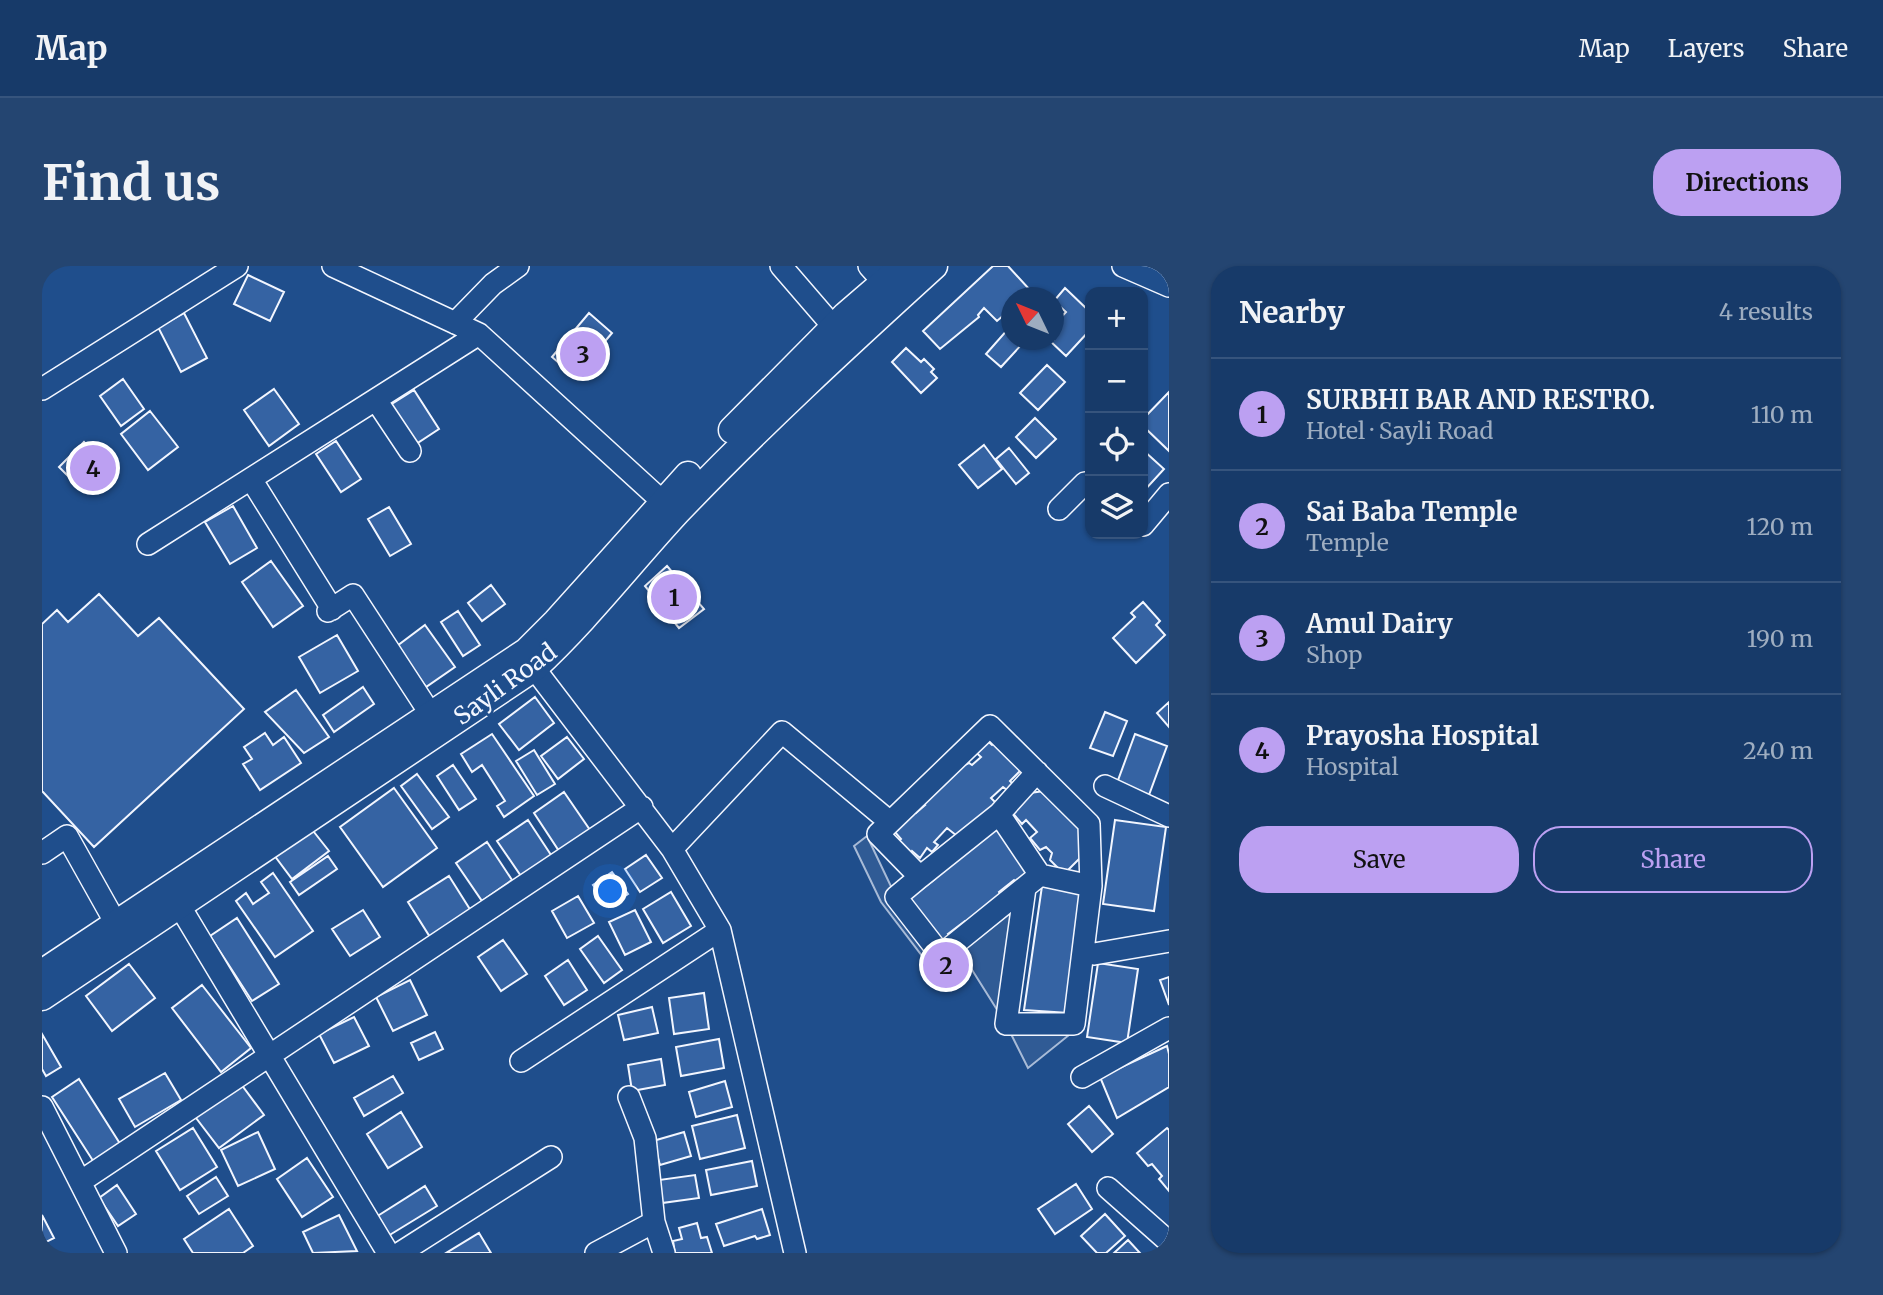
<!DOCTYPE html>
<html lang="en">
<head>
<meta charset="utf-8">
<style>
  :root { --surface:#173a69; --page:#244571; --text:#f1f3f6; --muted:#9eadc0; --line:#36547d; --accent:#bca0f2 }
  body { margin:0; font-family:Merriweather,serif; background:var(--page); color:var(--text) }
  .controls { position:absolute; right:21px; top:21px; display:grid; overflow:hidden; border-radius:14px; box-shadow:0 2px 5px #0004 }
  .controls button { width:63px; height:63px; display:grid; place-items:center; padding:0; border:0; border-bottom:2px solid var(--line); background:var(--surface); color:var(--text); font:35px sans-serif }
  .compass { position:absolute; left:959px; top:21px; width:63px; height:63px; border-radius:50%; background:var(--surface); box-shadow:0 2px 5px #0004; rotate:313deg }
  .you { position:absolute; left:569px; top:626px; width:24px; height:24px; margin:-18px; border:5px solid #fff; border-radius:50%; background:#1a73e8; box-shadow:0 0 0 10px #1a73e833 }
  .badge { display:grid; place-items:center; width:46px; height:46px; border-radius:50%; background:var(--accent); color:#111; font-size:23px; font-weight:700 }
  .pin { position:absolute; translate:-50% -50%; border:4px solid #fff; box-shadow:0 2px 7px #0006 }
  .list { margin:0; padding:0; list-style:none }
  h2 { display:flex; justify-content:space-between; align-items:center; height:91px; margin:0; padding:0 28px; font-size:30px }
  h2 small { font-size:23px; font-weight:400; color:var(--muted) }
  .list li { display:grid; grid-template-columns:46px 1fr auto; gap:21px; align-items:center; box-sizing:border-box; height:112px; padding:0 28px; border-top:2px solid var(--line) }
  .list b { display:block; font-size:26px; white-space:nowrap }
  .list p { margin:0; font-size:23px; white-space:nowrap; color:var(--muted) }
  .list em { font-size:23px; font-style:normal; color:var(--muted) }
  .actions { display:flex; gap:14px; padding:21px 28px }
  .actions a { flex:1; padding:16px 0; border:2px solid var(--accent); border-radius:28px; text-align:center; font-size:24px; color:var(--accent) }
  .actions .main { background:var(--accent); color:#111 }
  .icon { flex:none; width:38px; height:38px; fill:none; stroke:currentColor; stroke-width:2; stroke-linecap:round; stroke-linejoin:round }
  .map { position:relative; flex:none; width:1127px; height:987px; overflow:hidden; border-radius:28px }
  header { display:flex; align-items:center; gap:42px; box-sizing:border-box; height:98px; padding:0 35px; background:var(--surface); border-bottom:2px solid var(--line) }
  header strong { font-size:33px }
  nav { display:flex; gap:38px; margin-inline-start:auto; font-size:24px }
  .intro { display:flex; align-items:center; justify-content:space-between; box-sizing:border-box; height:168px; padding:0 42px }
  h1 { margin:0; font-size:49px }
  .button { padding:18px 32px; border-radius:28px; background:var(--accent); color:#111; font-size:24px; font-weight:700 }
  main { display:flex; gap:42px; padding:0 42px }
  aside { flex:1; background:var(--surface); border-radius:28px; box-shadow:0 2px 5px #0004 }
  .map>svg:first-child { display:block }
  .built { fill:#305b95; stroke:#a8bbd7; stroke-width:2 }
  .building { fill:#3563a3; stroke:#f2f6ff; stroke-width:2 }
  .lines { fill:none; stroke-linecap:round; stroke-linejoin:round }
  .minor-casing { stroke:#f2f6ff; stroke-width:24 }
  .major-casing { stroke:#f2f6ff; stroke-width:29 }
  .minor { stroke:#1f4e8c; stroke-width:21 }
  .major { stroke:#1f4e8c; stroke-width:26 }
  .labels { text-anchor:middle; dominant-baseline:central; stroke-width:5; stroke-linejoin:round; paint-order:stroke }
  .street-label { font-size:24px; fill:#f2f6ff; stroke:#1f4e8c }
</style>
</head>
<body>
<header>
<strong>Map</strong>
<nav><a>Map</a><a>Layers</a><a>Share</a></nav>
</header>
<div class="intro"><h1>Find us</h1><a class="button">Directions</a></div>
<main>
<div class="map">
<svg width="1127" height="987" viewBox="0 0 1127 987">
  <rect width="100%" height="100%" fill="#1f4e8c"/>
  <path class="built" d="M825,570L854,631L899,689L887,699L839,636L812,580Z
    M983,622L964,758L1037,761L986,802L964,758L927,699L911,679Z"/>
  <path class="building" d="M951,0H966L988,24L980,32H970V42L955,55L942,42L936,49L937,51L898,83L881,65Z
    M206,9L242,26L228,55L192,38Z
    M1023,22L1048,46V64L1024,90L1007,74H1012V59L1024,46L1012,35Z
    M142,47L165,92L139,106L116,61Z
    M547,47L570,67L533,111L510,91Z
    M966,63L970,66V74H977L981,77L959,101L944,88Z
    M864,82L879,96L882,93L892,103L889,106L895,112L879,127L850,96Z
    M1005,99L1023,116L996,144L978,127Z
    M81,113L102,143L79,160L58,130Z
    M232,123L257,158L227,180L202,144Z
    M372,124L397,163L371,180L345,141Z
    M1127,126V185L1101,160V153Z
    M108,145L136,181L106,204L79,168Z
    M993,152L1014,173L994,192L974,171Z
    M294,175L319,213L299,226L274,188Z
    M42,176L67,201L42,226L17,201Z
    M942,179L960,203L936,222L917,199Z
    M967,182L987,207L974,218L954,193Z
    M1101,184L1122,203L1101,226Z
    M191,240L215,282L188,298L163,256Z
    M347,241L369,278L348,290L326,253Z
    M229,295L261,340L231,361L200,316Z
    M625,300L662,343L637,362L603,320Z
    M449,319L463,338L440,355L426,337Z
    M57,328L96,370L117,352L202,443L52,581L0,525V358L15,344L26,356Z
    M1101,336L1118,355L1114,359L1123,369L1094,397L1071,372L1093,351L1089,347Z
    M416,345L438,379L421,390L399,356Z
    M383,359L413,401L384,421L355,380Z
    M295,369L316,405L278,427L257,391Z
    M321,421L332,438L292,466L281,449Z
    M254,424L287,471L262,487L223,446Z
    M493,431L512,457L477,484L457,458Z
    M1127,436V461L1115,447Z
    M1063,446L1085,455L1071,490L1048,482Z
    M223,467L231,479L242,471L259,497L218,524L201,498L210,493L202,481Z
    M450,468L492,530L462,551L455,540L463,535L440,499L430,506L419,488Z
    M1093,468L1125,480L1107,529L1075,517Z
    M525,471L542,493L516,513L499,490Z
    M941,471L950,479L955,474L979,504L968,515L971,518L965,524L961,521L949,532L954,537L930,563L925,560L915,570L905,562L892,576L896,579L890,586L885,582L878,592L870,585L868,588L856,576L859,573L852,565L868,542L874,547L883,539L880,537L913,503L927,497L930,499L939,491L930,483Z
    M492,484L513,518L495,529L474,495Z
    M411,499L434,533L417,544L395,510Z
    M375,508L407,551L390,563L359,520Z
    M352,522L395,582L341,621L298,561Z
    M1009,524L1042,560L1041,589L1022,608L1008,594L1010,587L1004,581L998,584L988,572L995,566L984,554L980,558L968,544L988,527Z
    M522,526L548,564L517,585L492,547Z
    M486,554L511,592L481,613L455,575Z
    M1073,554L1124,561L1112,645L1061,638Z
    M957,560L993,605L976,618L972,614L957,626L960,631L926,658L923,655L906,668L909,672L897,681L859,635L876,621L879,624L893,613L890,608L921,583L925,587Z
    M268,561L287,585L250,613L232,589Z
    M445,576L470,614L440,635L414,597Z
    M604,589L620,612L598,626L583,603Z
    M286,590L295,603L257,629L248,616Z
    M570,606L586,628L567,641L551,619Z
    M231,607L271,665L233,691L194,635L204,627L211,638L227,627L219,616Z
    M407,610L429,645L388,671L366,636Z
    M1000,620L1042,626L1027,747L982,744Z
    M629,626L649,660L621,677L601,643Z
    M536,630L552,657L525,672L510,645Z
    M321,644L338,671L308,690L290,663Z
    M593,644L609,676L583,689L567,656Z
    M195,652L237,718L210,735L168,670Z
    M556,670L580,704L562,717L538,683Z
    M461,674L485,708L459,725L436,691Z
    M526,694L545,724L522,739L503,710Z
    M1056,697L1096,703L1085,777L1045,771Z
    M87,698L113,732L70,765L44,730Z
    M1127,711V739L1118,714Z
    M368,714L385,749L351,765L334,731Z
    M160,719L209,782L179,806L130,742Z
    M662,727L667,763L632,768L627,732Z
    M610,741L616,767L582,774L576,749Z
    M312,751L327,780L292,797L277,768Z
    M393,766L401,783L377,794L369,777Z
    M0,768L19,801L4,810L0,803Z
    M677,773L682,802L639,810L634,781Z
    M1125,780L1127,788V821L1075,852L1058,811Z
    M619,793L623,819L590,825L586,799Z
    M123,807L139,834L93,861L77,833Z
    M351,810L361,827L322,850L312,832Z
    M37,813L82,884L55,901L10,831Z
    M196,814L222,849L177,882L151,848Z
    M683,815L690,841L654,851L647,826Z
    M1047,840L1071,868L1050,886L1026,858Z
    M359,846L380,881L346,902L325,868Z
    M695,849L703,882L658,893L650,860Z
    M151,862L175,901L138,924L114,885Z
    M1125,862L1127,864V925L1117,913L1120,910L1110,898L1106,900L1095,887Z
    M216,866L233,903L196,920L179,884Z
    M642,866L649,890L618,899L611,875Z
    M265,892L291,931L260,951L235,913Z
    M710,895L715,920L669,929L664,904Z
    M653,909L657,932L620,937L617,914Z
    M174,911L186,930L157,948L145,930Z
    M1034,918L1050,943L1013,968L996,943Z
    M75,919L94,948L76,960L57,932Z
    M383,920L395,940L346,970L334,951Z
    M187,943L211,980L201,987H151L142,973Z
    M720,943L728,969L715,973L713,970L682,980L674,958Z
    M1063,948L1083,970L1064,987H1055L1039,970Z
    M0,949L12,972L0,978Z
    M297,949L315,985L271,987L261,966Z
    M655,957L659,972L665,971L670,987H633L631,975L640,973L637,962Z
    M437,967L449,987H404Z
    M1086,974L1098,987H1072Z"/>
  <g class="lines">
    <g class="minor-casing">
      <path id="minor" d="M291,0L437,68L632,246
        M739,0L802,73
        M827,0L852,28
        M1081,0L1127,20
        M413,57L451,18L476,0
        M0,123L195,0
        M334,134L368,185
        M209,213L290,343
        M1017,243L1043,217L1048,221
        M1101,259L1127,228
        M106,278L437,68
        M286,345L311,329L397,461
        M492,402L630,583L678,664L753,987
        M1063,520L1127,550
        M957,548L998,609L1049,620L1047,558L948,460L836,568L878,611L854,631L899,689L998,609
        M630,583L740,466L848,556
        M0,587L25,570L81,670
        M878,611L957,548L995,506
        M983,622L964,758H1032L1049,620
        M137,639L346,987
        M1052,688L1127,675
        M479,795L678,664
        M1040,811L1127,762
        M0,841L74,987
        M38,916L600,541
        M1066,922L1127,976
        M612,956L622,987
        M358,987L509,891
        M554,987L612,956L603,872L587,831"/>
    </g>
    <g class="major-casing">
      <path id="major" d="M690,164L804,49L861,0
        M0,707L485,385L514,356L646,209
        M0,731L492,402C544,354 587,298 635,246C717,160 804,80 892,0"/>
    </g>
    <use href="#minor" class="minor"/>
    <use href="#major" class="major"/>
  </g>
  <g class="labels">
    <g class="street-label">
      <text transform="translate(463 418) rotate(-36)">Sayli Road</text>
    </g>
  </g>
</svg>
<div class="controls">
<button>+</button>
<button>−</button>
<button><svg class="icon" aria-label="locate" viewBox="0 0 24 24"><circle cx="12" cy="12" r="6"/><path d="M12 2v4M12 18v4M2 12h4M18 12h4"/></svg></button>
<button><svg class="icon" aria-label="layers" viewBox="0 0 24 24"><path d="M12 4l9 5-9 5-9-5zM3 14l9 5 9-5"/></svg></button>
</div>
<svg class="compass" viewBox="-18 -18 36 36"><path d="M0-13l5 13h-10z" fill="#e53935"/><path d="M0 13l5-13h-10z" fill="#9eadc0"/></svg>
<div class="you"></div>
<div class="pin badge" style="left:632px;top:331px">1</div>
<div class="pin badge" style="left:904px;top:699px">2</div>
<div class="pin badge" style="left:541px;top:88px">3</div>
<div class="pin badge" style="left:51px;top:202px">4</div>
</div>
<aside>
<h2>Nearby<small>4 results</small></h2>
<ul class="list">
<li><span class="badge">1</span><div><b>SURBHI BAR AND RESTRO.</b><p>Hotel · Sayli Road</p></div><em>110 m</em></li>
<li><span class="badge">2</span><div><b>Sai Baba Temple</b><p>Temple</p></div><em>120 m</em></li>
<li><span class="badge">3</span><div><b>Amul Dairy</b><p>Shop</p></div><em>190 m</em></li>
<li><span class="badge">4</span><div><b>Prayosha Hospital</b><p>Hospital</p></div><em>240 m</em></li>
</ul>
<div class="actions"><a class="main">Save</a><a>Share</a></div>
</aside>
</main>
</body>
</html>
